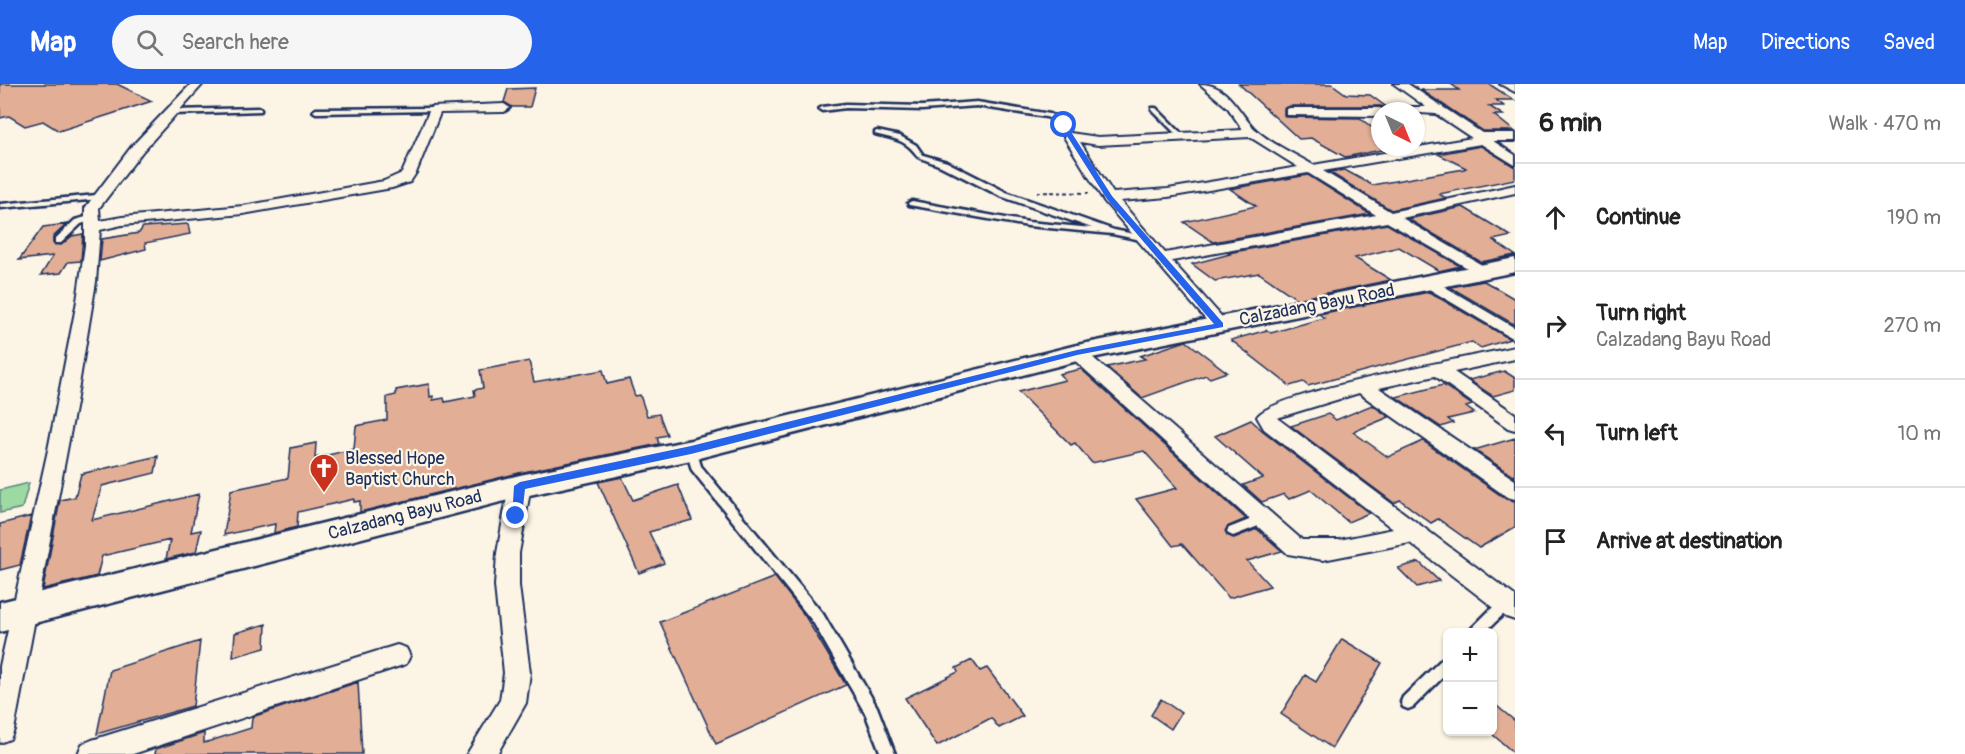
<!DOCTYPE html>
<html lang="en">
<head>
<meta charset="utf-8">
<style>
  :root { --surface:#fff; --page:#f6f6f6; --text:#222; --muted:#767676; --line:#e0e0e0; --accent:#2563eb }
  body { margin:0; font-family:Pangolin,sans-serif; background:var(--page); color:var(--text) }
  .controls { position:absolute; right:18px; bottom:18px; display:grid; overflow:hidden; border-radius:9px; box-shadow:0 2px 4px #0004 }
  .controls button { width:54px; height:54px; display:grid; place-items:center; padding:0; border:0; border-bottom:2px solid var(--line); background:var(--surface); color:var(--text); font:30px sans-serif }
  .compass { position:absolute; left:1371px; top:18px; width:54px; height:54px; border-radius:50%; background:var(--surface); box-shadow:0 2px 4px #0004; rotate:137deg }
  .stop { position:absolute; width:18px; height:18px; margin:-14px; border:4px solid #2563eb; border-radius:50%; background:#fff }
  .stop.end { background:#2563eb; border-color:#fff; box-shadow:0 2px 6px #0008 }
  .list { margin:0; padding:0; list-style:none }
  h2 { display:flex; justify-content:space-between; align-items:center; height:78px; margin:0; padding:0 24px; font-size:26px }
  h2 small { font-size:20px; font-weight:400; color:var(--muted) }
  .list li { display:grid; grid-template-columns:39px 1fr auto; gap:18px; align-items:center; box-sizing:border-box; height:108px; padding:0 24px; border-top:2px solid var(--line) }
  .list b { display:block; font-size:22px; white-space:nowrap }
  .list p { margin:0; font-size:20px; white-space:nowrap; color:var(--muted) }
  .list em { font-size:20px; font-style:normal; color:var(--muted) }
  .icon { flex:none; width:33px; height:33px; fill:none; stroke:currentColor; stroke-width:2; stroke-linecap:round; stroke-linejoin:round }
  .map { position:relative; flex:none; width:1515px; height:670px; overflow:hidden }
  header { display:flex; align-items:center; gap:36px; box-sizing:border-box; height:84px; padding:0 30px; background:var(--accent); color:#fff }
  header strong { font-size:28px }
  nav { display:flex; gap:33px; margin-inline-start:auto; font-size:21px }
  .search { width:420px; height:54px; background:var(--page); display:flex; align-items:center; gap:15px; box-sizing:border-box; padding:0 21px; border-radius:33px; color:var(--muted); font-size:22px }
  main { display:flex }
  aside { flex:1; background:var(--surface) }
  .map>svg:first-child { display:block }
  .green { fill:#9ddaa1; stroke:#5c8480; stroke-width:1.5 }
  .building { fill:#e2ae96; stroke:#1b2f5e; stroke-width:1.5 }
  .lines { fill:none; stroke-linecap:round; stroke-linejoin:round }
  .lane-casing { stroke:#1b2f5e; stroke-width:5 }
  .street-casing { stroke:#1b2f5e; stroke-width:4 }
  .secondary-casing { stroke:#1b2f5e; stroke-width:5 }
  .path { stroke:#1b2f5e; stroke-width:2; stroke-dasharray:4 3; stroke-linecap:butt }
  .lane { fill:#fcf5e5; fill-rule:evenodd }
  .street { fill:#fcf5e5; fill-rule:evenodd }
  .secondary { fill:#fcf5e5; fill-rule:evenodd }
  .route { fill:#2563eb }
  .labels { text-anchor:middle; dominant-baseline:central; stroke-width:4.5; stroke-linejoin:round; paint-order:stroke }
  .street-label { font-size:18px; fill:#1b2f5e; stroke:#fcf5e5 }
  .poi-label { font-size:18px; fill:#1b2f5e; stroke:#fcf5e5; text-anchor:start }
</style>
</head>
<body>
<header>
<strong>Map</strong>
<div class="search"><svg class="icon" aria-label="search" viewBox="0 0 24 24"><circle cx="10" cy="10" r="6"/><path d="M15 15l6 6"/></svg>Search here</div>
<nav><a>Map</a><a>Directions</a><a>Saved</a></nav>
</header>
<main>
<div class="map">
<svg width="1515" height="670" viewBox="0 0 1515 670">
  <rect width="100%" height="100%" fill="#fcf5e5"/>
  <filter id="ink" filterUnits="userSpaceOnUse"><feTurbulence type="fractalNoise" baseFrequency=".0167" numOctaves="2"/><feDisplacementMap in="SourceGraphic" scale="12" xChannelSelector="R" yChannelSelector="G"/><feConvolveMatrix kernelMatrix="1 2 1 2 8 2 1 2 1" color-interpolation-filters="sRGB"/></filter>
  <g filter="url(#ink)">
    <path class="green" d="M29,399L22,424L0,429V406Z"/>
    <path class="building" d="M0,0H117L152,17L59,47L43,37L25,42L9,32L0,34Z
      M1239,0H1332L1346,10L1370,11L1388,24L1380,22H1290L1284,24V31L1286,33L1360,34L1380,50V63H1397L1345,73L1311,54L1299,55Z
      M1451,0H1489L1514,16H1496L1504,22H1489L1503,31H1494L1514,47H1483L1421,6H1459Z
      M535,4L530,23H512L504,18L508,5Z
      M1481,62L1515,83V95L1439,110L1446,114L1391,126L1329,88L1345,86L1372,101L1464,85L1466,84L1438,70Z
      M1308,91L1370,130L1213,158L1184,138L1256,122L1230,105Z
      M1463,123L1511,152L1493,156L1515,171L1481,178L1408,135Z
      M67,140L53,153V159L61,161L72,152L83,150L81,177L68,178L61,189L41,191L53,172L19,176L43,143Z
      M188,140L190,150L145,159L146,165L100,177L102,155L139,149L143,143Z
      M1387,140L1460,182L1439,187L1399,163L1355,174L1391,196L1297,215L1259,189L1215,197L1192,180L1230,170L1228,169Z
      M1484,197L1515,215V241L1450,203Z
      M1429,208L1510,255L1481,264L1472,258L1308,302L1303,298L1290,302L1231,256L1267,246L1271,249L1324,234L1319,230Z
      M1186,257L1227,288L1210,294L1206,291L1142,314L1107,283L1145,275L1140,272Z
      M529,277L534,298L603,286L607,300L629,295L635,312L640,311L647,332L659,330L667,351L657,353L659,360L519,389L360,428V417L354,418V415L298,428L297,443L274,449L275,440L224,451L231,406L288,394L291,364L316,359L315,374L354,365L356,342L387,336V313L396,311V306L429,300L430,313L433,312V316L444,314L445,318L475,312L474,306L483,304L480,286Z
      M1081,285L1246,435L1227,443V451L1234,454L1257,445L1282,467L1247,477L1270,502L1229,514L1182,460L1173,462L1136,415L1177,404L1144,367L1092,379L1075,359L1071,361L1018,308L1065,296L1059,290Z
      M1504,287L1515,294V306L1493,312L1469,296Z
      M1443,301L1472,321L1466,323L1474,329L1448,335L1453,339L1441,343L1396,313Z
      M1372,321L1389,333L1353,348L1388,373L1423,357L1506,415L1515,417V443L1479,464L1438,435L1431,439L1400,416L1394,419L1291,342L1328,330L1336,336Z
      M1251,336L1263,347L1369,429L1348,438L1311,406L1289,415L1284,410L1262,418L1243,401L1263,394L1215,352Z
      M1515,354V393L1474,366Z
      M158,372L155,389L102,402L92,436L199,410L191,448L201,446L196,468L166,475L170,456L123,467L102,472L97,492L43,505L60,416L75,413L81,390Z
      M622,393L633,416L678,401L692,436L649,448L664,479L639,489L598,398Z
      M31,432L20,481L0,486V440Z
      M1419,478L1439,497L1417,503L1398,484Z
      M775,493L805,532L846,601L716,660L660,538Z
      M266,540L265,564L233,573L235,549Z
      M1342,555L1382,579L1332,664L1281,630L1305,591L1316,598Z
      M200,557L193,622L97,650L110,586Z
      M972,576L980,587L987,584L1023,632L999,644L991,634L937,662L905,614L958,588L956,584Z
      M358,598L362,670H155L156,665L204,649V659L251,644L252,633Z
      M1161,615L1181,629L1171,645L1151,631Z
      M1492,618L1515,637V670L1492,650Z"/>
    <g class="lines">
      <g class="lane-casing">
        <path id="lane" d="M977,18L1050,30L1061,35L1073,53L1068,54L1057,37L1046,33L977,22L922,26L846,24L822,27L819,25L822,23L846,20L922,22Z
          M259,24L261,25V27L173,30L170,28L173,26Z
          M435,24L437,25V27L316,29L313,27L316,25Z
          M1152,24H1156L1183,51V53H1179L1152,26Z
          M877,47L900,52L916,61L923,71L947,78L1006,108L1114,146L1149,153L1150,155L1146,157L1112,150L1028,142L909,121L908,119L912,117L1028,138L1092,144L1000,112L941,82L918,73C906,55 894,55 875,50V48Z
          M97,111L101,113L100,115L0,124V120Z
          M93,131L97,133L96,135L81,140L61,159H55V155L75,136Z
          M691,362L696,366L701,382L823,530L877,623L895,670H881L866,631L813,538L692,386L686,366Z
          M1262,431L1266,433L1268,436L1266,439L1233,452L1229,450L1227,447L1229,444Z
          M1506,514L1511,515L1512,519L1511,523L1485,548H1471L1472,544L1501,515Z
          M1448,572V588L1413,623L1408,625L1403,623L1401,618L1403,613L1443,574Z"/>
      </g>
      <g class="street-casing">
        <path id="street" d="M191,0H203L142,68L99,124L100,137L122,133L243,122L384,97L402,89L431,23L504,20L510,24L504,28L440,29L416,89L410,98L392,104L243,130L122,141L100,146L96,198L76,319L14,646L10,655L0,659V582L48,366L77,217L85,161V124L132,62Z
          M1200,0C1229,0 1238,29 1256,46C1271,60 1295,70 1313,81L1472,54L1436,30L1388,27L1394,23H1426L1394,0H1408L1482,49H1515V57H1493L1515,71V81L1481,60L1323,87L1391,128L1515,101V109L1402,134L1492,187L1484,192L1478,190L1387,138L1172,177L1229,241L1220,246L1214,245L1104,117L1064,53L1070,49L1098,53L1243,46L1228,24ZM1250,53L1298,83L1168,105L1113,109L1080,58L1098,61ZM1308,89L1376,131L1165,169L1120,117L1168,113Z
          M1500,0H1515V8Z
          M1290,24H1380L1385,27H1380V32L1286,31V25Z
          M1430,194L1515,244V256L1424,202L1422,199L1424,196Z
          M1077,263L1083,265L1302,456H1339L1393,445L1264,345L1257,333C1272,308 1476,272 1515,263V275L1454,288L1515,330V346L1508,344L1435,292L1379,304L1515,396V415L1507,413L1359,309L1277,334L1515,512V536L1506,533L1410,459L1323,476L1288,470L1071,273L1068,269L1071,265Z
          M520,394L527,396L531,402L519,469V502L530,589L526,619L497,670H467L500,616L504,589L495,502L497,469L509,402L513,396Z
          M397,561L406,564L410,572L406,580L397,583L133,670H78L82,660L92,656Z"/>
      </g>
      <g class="secondary-casing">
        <path id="secondary" d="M1515,174V188L1077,277L691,376L520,413L0,548V518L520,391L691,356L1077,261Z"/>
      </g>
      <path class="path" d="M1037,108L1089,109"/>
      <use href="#lane" class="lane"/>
      <use href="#street" class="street"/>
      <use href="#secondary" class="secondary"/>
    </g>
  </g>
  <path class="route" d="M1066,40L1112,112L1223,239V243L1077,271L691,370L525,405L522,432L516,436L512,435L514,402L520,398L691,362L1077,266L1214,240L1107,115L1060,41Z"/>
  <defs>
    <g id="church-pin" transform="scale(1.5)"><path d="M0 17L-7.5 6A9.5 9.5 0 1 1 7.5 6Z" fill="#c8321e" stroke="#fcf5e5"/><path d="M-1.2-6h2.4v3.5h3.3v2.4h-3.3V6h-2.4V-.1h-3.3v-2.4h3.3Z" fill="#fff"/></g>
  </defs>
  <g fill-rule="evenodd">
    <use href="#church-pin" x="324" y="384"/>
  </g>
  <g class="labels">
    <g class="street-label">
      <text transform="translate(1317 221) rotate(-11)">Calzadang Bayu Road</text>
      <text transform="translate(405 431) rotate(-14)">Calzadang Bayu Road</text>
    </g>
    <g class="poi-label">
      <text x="345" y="374">Blessed Hope<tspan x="345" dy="21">Baptist Church</tspan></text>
    </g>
  </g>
</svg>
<div class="controls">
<button>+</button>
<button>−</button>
</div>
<svg class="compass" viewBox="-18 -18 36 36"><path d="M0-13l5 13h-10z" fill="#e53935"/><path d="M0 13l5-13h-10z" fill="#767676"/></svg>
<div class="stop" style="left:1064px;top:41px"></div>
<div class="stop end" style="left:516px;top:432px"></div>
</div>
<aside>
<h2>6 min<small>Walk · 470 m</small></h2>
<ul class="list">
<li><svg class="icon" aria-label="ahead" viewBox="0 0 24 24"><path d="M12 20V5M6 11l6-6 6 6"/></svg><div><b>Continue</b></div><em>190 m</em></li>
<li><svg class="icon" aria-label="right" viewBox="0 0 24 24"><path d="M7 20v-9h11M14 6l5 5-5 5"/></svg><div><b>Turn right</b><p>Calzadang Bayu Road</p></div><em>270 m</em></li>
<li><svg class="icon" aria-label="left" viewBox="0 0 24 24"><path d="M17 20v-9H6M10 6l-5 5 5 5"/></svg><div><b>Turn left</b></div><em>10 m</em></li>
<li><svg class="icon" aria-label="arrive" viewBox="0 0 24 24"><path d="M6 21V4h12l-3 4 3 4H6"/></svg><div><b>Arrive at destination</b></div></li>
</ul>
</aside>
</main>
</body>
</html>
